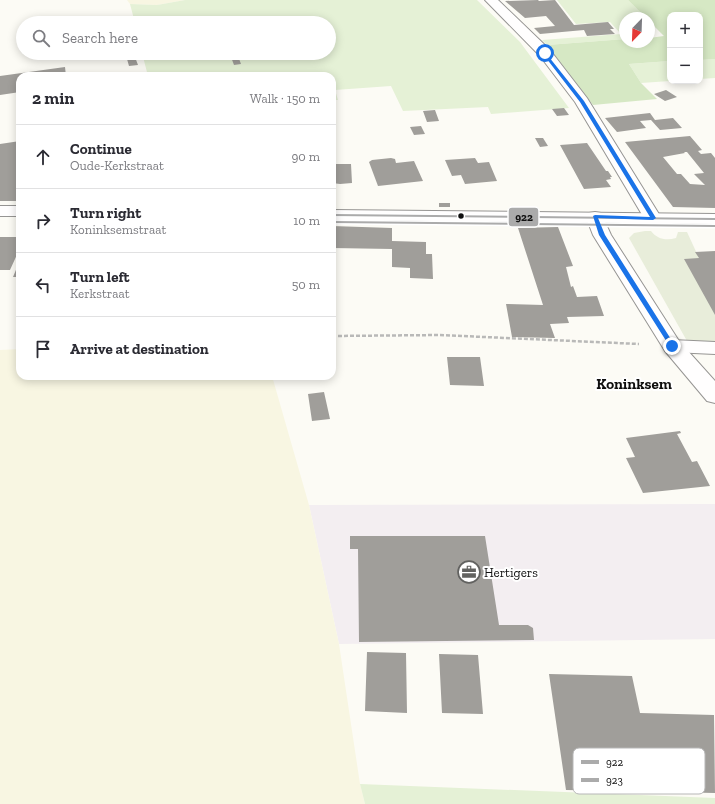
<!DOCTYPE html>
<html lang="en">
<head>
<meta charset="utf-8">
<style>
  :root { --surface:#fff; --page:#f7f7f7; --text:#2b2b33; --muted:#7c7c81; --line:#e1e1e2 }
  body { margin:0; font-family:"Zilla Slab",serif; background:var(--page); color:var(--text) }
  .controls { position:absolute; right:12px; top:12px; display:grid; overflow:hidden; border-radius:8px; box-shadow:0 2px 10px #0003 }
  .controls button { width:36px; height:36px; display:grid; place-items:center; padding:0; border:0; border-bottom:1px solid var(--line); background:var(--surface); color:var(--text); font:20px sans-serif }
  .compass { position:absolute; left:619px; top:12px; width:36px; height:36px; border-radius:50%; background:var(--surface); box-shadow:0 2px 10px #0003; rotate:203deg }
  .stop { position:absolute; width:12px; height:12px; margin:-9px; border:3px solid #1a73e8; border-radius:50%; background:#fff }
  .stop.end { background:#1a73e8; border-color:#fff; box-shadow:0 1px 4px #0008 }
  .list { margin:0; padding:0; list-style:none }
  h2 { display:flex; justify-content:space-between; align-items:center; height:52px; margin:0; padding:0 16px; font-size:17px }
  h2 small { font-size:13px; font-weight:400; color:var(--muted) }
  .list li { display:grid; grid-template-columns:26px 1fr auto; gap:12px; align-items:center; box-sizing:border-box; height:64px; padding:0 16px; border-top:1px solid var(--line) }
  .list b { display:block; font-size:15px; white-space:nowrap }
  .list p { margin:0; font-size:13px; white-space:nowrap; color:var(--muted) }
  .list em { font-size:13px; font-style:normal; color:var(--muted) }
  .icon { flex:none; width:22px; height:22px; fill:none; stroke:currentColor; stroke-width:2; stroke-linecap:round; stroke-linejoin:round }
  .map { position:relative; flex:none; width:715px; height:804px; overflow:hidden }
  .search { position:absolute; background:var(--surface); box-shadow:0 2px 10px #0003; left:16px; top:16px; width:320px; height:44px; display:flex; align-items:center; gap:10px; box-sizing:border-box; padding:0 14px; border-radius:22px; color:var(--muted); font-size:15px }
  .panel { position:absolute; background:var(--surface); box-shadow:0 2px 10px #0003; left:16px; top:72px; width:320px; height:308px; border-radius:12px }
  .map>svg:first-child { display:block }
  .industrial { fill:#f3eef1 }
  .farmland { fill:#f8f6e2 }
  .green { fill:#e5f1d6 }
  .forest { fill:#d6e8c4 }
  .cemetery { fill:#e8edda }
  .building { fill:#a09e9a; fill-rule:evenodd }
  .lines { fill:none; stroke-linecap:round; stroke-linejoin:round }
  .service-casing { stroke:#969593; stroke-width:2 }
  .minor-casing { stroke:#969593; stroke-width:2 }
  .tertiary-casing { stroke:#969593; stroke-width:2 }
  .path { stroke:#b9b9b8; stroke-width:2.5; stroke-dasharray:4 2; stroke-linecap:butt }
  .service { fill:#fffefe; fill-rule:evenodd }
  .minor { fill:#fffefe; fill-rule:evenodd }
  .tertiary { fill:#fffefe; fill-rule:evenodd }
  .bus-1-casing { stroke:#fff; stroke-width:3 }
  .bus-2-casing { stroke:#fff; stroke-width:3 }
  .bus-1 { fill:#ababab; fill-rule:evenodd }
  .bus-2 { fill:#ababab; fill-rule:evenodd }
  .route { fill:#1a73e8 }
  .bus-dot { fill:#0f0f0f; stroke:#fff; stroke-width:1.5 }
  .labels { text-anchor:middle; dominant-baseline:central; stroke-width:4; stroke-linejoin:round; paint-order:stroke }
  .poi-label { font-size:13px; fill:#0f0f0f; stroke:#fff; text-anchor:start }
  .quarter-label { font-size:15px; font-weight:bold; fill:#0f0f0f; stroke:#fff }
  .key { fill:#fff; stroke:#b7b7b7; stroke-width:1 }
  .key-label { font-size:11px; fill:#0f0f0f }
  .line-badge { stroke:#fff; stroke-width:1.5 }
  .pale-badge-label { font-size:11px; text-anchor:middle; font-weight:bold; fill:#111 }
</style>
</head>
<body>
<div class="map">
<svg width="715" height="804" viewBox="0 0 715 804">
  <rect width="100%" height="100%" fill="#fcfbf5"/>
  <path class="industrial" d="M715,504V639L339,644L309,505Z"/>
  <path class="farmland" d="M127,0H185L157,5L130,4Z
    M20,349V376H272L309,505L339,644L360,784L365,804H0V350Z"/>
  <path class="green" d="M185,0H477L520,42L569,108L491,114L488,107L403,111L391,86L335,90L338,100H332V76H148L142,53H329V23H135L130,4L157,5Z
    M557,0H628L646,18H625V39L547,45L542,40L621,34L610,22L576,24Z
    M715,59V78L700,79V60Z
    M670,61V81L641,83L629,64Z
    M360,784L715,798V804H365Z"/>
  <path class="forest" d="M628,0H715V59L700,60V15H670V61L629,64L641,83L657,99L593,105L547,45L625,39V42H649V38L664,36L649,21V18H646Z"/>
  <path class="cemetery" d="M645,231H651C657,239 666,241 676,238L678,232H687L699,258L715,315V342L687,341L629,238L634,233Z"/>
  <path class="building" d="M538,0L539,1L555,0L574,25L608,22L614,29H610L615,34L587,36L584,30L540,34L534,28L555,26L546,16L525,18L505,1Z
    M105,53H117L119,58L107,60Z
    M123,53H138L139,55L124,57Z
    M238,56L241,64L234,65L231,57Z
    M135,57L138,65L129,66L127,59Z
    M65,67L66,76H20V92L0,95V76Z
    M666,90L677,97L665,101L654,94Z
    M564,108L569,115L557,116L552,109Z
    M435,110L439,121L427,122L423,111Z
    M650,113L655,120L673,118L682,128L660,130L651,120L640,121L646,128L617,132L605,118Z
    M421,126L425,134L414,135L410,127Z
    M690,136L702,150L698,151L701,154L711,153L715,158V208L673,207L625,142ZM684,152H687L704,173L694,174L705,185L690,184L681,174H677L663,157L685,153Z
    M535,138H543L548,146L540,147Z
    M20,141V205H16L18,201H0V144Z
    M587,143L606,171H608L612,177H610L611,179L606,180L611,187L584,189L560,145Z
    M391,158L395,159L396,163L414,161L423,181L378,186L369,162L372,160Z
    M475,158L478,163L489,162L497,181L465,184L461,175L452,176L445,160Z
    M332,164H351L352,183L340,184L332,183Z
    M439,203H450V207H439Z
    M332,226L392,228V241L426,242V254H432L433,279L410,278V268L392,267V249L332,248Z
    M558,227L573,266L566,267L571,287L573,286L577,297L597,296L604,316L567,317L569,323L550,324L555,338L512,337L506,304L543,305L518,228Z
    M0,237H20V248L10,270H0Z
    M715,251V315L684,259L699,258L695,252Z
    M18,265H20V282H16L19,277H13Z
    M447,357H480L484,386L450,385Z
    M324,392L330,419L312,421L308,394Z
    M680,431L681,433L677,434L692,462L697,461L710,486L643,493L626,458L635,457L626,438Z
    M350,536H485L499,625H528L533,628L534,640L359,642L358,549H350Z
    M367,652L406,653L407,713L365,711Z
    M439,654L478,655L483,714L442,713Z
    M549,674L632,676L640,713L714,715L715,793L566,790Z"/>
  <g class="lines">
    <g class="service-casing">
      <path id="service" d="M672,340L715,342V354L672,352L666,350L663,346L666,342Z"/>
    </g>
    <g class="minor-casing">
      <path id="minor" d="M485,0H498L550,50L587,98L662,219L659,223L653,224L647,223L575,102L540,56Z
        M595,212L601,213L611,235L679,341L715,381V403L707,401L665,351L593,235L586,217L589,213Z"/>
    </g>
    <g class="tertiary-casing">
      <path id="tertiary" d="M0,206H20V216H0Z
        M332,210L715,214V224L332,220Z"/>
    </g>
    <path class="path" d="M332,336L440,335L639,344"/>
    <use href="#service" class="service"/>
    <use href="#minor" class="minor"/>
    <use href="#tertiary" class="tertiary"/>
    <g class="bus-1-casing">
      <path id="bus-1" d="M332,214L715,218V220L332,216Z"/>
    </g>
    <g class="bus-2-casing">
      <path id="bus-2" d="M332,221L715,225V227L332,223Z"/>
    </g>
    <use href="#bus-1" class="bus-1"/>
    <use href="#bus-2" class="bus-2"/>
  </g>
  <path class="route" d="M545,52L584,101L656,218L653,220L598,218L605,235L674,344V347H670L599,235L593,216L595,215L650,217L580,102L543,54Z"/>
  <defs>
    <g id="office-ring" transform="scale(1.15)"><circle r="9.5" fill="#fff" stroke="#626260" stroke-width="1.5"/><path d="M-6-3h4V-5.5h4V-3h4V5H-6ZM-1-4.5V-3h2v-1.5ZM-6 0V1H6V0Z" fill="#626260"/></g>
  </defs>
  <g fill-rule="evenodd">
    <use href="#office-ring" x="469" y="572"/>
  </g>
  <circle class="bus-dot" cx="461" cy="216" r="3.5"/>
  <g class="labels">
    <g class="poi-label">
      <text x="484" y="572">Hertigers</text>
    </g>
    <g class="quarter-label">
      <text x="634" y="384">Koninksem</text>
    </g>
  </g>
  <rect x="573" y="748" width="132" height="46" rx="6" class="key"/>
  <rect x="581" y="760" width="18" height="4" fill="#ababab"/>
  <rect x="581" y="778" width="18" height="4" fill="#ababab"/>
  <g class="key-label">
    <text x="606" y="766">922</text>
    <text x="606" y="784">923</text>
  </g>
  <rect class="line-badge" x="508" y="207" width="31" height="20" rx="4" fill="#ababab"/>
  <g class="pale-badge-label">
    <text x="524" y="221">922</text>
  </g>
</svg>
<div class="controls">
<button>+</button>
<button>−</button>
</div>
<svg class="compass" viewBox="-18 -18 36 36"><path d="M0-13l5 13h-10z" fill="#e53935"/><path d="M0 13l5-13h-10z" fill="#7c7c81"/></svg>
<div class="stop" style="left:545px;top:53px"></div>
<div class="stop end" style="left:672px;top:346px"></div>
<div class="search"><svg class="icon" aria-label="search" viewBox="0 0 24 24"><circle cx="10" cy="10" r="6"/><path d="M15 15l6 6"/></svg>Search here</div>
<section class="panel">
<h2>2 min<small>Walk · 150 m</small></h2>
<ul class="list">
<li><svg class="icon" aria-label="ahead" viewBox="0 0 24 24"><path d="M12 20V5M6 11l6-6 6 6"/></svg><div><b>Continue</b><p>Oude-Kerkstraat</p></div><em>90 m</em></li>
<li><svg class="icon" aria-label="right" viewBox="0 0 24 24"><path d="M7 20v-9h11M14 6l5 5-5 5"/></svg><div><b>Turn right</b><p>Koninksemstraat</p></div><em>10 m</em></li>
<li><svg class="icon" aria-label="left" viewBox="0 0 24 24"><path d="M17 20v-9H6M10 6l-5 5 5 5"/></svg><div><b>Turn left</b><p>Kerkstraat</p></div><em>50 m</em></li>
<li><svg class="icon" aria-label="arrive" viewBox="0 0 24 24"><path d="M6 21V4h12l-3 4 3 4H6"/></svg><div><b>Arrive at destination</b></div></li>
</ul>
</section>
</div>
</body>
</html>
